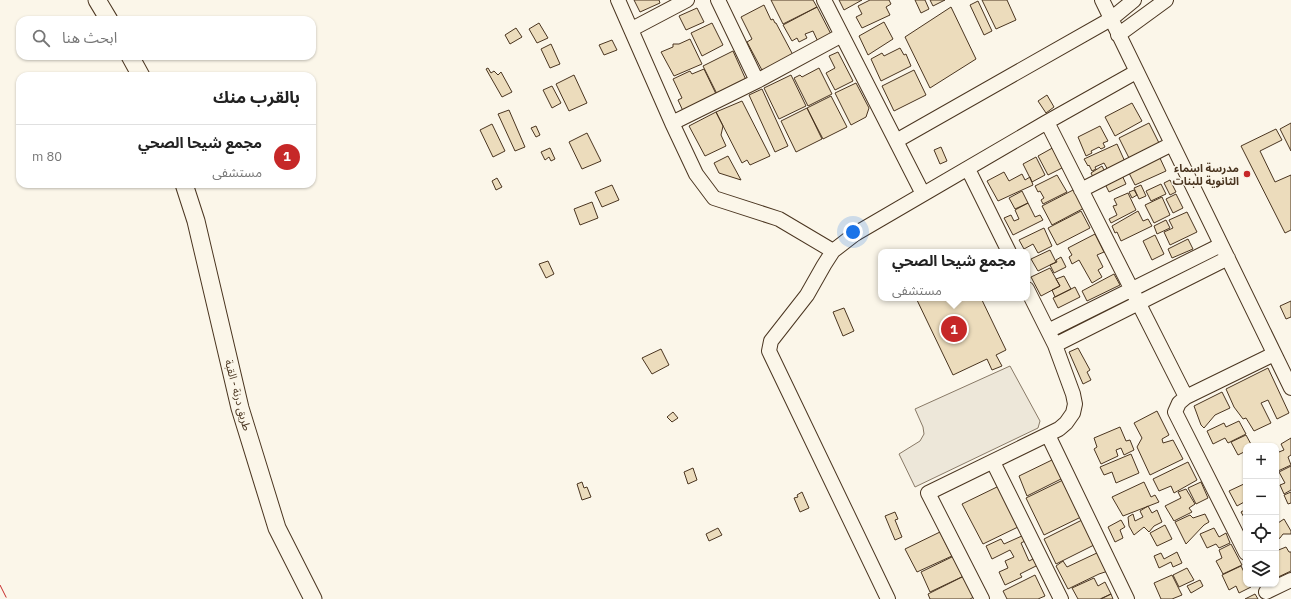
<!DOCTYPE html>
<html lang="ar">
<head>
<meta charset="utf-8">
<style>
  :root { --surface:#fff; --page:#f6f6f6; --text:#222; --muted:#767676; --line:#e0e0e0; --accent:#c62828 }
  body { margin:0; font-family:"IBM Plex Sans","Noto Sans Arabic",sans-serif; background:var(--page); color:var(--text); direction:rtl }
  .controls { position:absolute; right:12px; bottom:12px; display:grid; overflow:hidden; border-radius:8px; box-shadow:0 1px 3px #0004 }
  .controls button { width:36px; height:36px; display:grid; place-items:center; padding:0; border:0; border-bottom:1px solid var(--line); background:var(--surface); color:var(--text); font:20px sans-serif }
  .you { position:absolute; left:853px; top:232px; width:14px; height:14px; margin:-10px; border:3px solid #fff; border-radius:50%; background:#1a73e8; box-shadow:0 0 0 6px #1a73e833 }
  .badge { display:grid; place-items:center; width:26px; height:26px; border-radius:50%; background:var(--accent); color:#fff; font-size:13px; font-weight:700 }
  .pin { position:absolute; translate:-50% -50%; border:2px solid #fff; box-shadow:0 1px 4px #0006 }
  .popup { position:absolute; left:878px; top:249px; width:152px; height:52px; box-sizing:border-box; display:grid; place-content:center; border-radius:8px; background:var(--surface); filter:drop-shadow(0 1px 3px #0005); font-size:13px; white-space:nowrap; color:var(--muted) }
  .popup b { font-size:15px; color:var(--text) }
  .popup::after { content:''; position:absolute; left:50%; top:100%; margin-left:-8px; border:8px solid transparent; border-top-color:var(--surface) }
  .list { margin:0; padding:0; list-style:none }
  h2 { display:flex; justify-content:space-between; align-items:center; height:52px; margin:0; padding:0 16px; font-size:17px }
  h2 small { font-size:13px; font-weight:400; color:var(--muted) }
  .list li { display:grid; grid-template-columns:26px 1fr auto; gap:12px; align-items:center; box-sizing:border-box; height:64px; padding:0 16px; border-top:1px solid var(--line) }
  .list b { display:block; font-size:15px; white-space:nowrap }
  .list p { margin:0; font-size:13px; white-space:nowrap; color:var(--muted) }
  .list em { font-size:13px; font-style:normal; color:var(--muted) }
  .icon { flex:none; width:22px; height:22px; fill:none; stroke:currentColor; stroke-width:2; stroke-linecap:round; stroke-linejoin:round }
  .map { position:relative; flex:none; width:1291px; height:599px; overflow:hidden; direction:ltr }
  .search { position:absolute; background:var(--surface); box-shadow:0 1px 3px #0004; left:16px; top:16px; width:300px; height:44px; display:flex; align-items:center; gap:10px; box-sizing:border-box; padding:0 14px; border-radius:12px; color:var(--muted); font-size:15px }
  .panel { position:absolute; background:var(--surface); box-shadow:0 1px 3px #0004; left:16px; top:72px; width:300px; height:116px; border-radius:12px; direction:rtl }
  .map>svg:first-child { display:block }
  .parking { fill:#ede7d9; stroke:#887966 }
  .building { fill:#ecdcbc; stroke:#4a3520 }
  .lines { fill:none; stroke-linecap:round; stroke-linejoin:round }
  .minor-casing { stroke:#4a3520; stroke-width:16 }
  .major-casing { stroke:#4a3520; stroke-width:19 }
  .minor { stroke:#fbf6e9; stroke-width:14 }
  .major { stroke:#fbf6e9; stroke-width:17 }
  .power { stroke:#c62828; stroke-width:1; stroke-dasharray:14 3 2 3; stroke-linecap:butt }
  .poi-dot { fill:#c62828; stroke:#fbf6e9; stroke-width:1.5 }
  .labels { text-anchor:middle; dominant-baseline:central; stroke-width:3; stroke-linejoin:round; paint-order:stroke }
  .poi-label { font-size:11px; font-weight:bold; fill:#4a3520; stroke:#fbf6e9; text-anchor:end }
  .street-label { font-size:11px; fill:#4a3520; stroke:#fbf6e9 }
</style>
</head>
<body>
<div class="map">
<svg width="1291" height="599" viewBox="0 0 1291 599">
  <rect width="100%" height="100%" fill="#fbf6e9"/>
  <path class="parking" d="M1010,366L1040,421L1038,428L915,487L899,454L920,441L924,434L923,427L915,409Z"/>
  <path class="building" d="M634,0H659L660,3L640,12Z
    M771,0H813L817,7L783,24Z
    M839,0H862L844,10Z
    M870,0H889L891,4L886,7L890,15L862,28L856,17L862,14L858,6Z
    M915,0H925L929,9L921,13Z
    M930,0H945L933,6Z
    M982,0H1007L1016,20L996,29Z
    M978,1L992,31L984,35L970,5Z
    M764,5L771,20L773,19L775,23H776L793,55L763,72L747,42L752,39L741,17Z
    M817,7L833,38L819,44L813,31L805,34L807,38L799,42L797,38L792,41L783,25Z
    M951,7L976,59L930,88L905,37Z
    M697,8L704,22L686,30L679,16Z
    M884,22L893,39L868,55L859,36Z
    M539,23L548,38L537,43L529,29Z
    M712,23L723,45L702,56L691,33Z
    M516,28L522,37L510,44L505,35Z
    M690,39L702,64L674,76L661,52L673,47V44H679Z
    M612,40L617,50L604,55L599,45Z
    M551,44L560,64L550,68L541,49Z
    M900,48L904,55L906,54L911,66L881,81L871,59L882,53L884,56Z
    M733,51L746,80L717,94L703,66Z
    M838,52L853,81L835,90L826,73L835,68L829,56Z
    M488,68L491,73L494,71L498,75L501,72L512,92L502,97L486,69Z
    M819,68L832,94L808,106L794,78L800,75L802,77Z
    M704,69L717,96L683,111L678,100L682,98L673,79L690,71L692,74Z
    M914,70L926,95L894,111L882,86Z
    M574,75L587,103L569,111L556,84Z
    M791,75L806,106L779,119L764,88Z
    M856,83L869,108L866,117L851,125L835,93Z
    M552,86L561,103L552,108L543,90Z
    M762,89L788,146L775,152L749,95Z
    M1047,95L1054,107L1046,113L1038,101Z
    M831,96L847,127L823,139L807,108Z
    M742,101L770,156L750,165L747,160L742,163L716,112Z
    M1132,103L1142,121L1115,136L1105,117Z
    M807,108L822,139L796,152L781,121Z
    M509,110L525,147L515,151L498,114Z
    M716,112L723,126L721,135L726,146L705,156L689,126Z
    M1149,123L1160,145L1130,160L1119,138Z
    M1291,123V151L1280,129Z
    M492,124L505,151L493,157L480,130Z
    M536,126L540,135L536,137L531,128Z
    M1100,126L1108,141L1103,143L1105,147L1101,149L1099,147L1091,151L1092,153L1086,156L1078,137Z
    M1276,129L1282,140L1260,151L1275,182L1291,175V230L1285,233L1241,146Z
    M587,133L601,161L582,169L569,142Z
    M1117,144L1126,164L1109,172L1104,163L1095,167L1096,169L1092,171L1089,165L1088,166L1084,159Z
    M1056,146L1066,166L1048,175L1038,156Z
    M941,147L947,161L940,164L934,150Z
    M550,148L555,159L551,161L549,157L545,160L541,152Z
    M728,156L741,180L719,173L714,163Z
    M1159,156L1166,171L1135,185L1128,171Z
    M1036,157L1045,175L1032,182L1023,164Z
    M1102,166L1107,176L1094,179L1091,173Z
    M1004,172L1009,181L1022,174L1025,180L1030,177L1033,185L998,201L987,181Z
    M1121,173L1126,184L1109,192L1104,182Z
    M1057,175L1067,192L1043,204L1041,200L1044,198L1040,191L1038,192L1035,186Z
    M497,178L502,187L496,190L492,181Z
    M1170,180L1176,192L1170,195L1164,183Z
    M1161,184L1166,194L1151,201L1146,191Z
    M612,185L619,200L602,207L595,192Z
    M1141,185L1146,196L1139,199L1134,188Z
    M1077,188L1086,207L1052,225L1042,206Z
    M1134,190L1137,195L1132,198L1129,192Z
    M1022,191L1028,203L1015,209L1009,198Z
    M1128,193L1136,210L1111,223L1109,219L1117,215L1113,206L1117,205L1114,199Z
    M1176,194L1183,208L1173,213L1166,199Z
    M1162,197L1170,215L1154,223L1145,205Z
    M592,202L598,218L580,225L574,209Z
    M1028,203L1035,217L1040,215L1043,220L1013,235L1004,218L1011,215L1014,221L1019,219L1015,210Z
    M1081,211L1090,228L1057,245L1048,228Z
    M1138,211L1143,221L1148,219L1152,226L1121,241L1117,232L1115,233L1112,226Z
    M1187,212L1197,232L1170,245L1164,232L1173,228L1169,220Z
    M1166,220L1170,228L1157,234L1154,226Z
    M1044,228L1052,246L1038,253L1033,244L1024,249L1019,240Z
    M1095,234L1104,252L1097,255L1103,267L1098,270L1102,277L1092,283L1079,260L1072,264L1069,257L1072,255L1068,248Z
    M1155,235L1164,254L1152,260L1143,241Z
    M1188,239L1193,249L1172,258L1168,249Z
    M1050,250L1056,262L1038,271L1031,259Z
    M1061,257L1066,267L1054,273L1050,265L1057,262L1056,260Z
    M548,261L554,274L546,278L539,264Z
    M1050,268L1060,286L1041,296L1031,277Z
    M1114,274L1120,285L1087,301L1082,291Z
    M1064,276L1071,289L1055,297L1052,290L1060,286L1056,279Z
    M1075,287L1080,297L1058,308L1053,298Z
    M916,298H981L1006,350L996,355L1002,366L992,370L987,359L953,375Z
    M1291,301V317L1286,319L1280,306Z
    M844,308L854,331L843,336L833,312Z
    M1078,348L1090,370L1087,372L1091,380L1083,384L1069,352Z
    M661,349L669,365L652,374L642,358Z
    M1268,368L1289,413L1277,419L1268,400L1261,403L1271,423L1254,431L1246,418L1243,419L1234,407L1226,389Z
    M1222,392L1230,408L1215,415L1204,428L1201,425L1194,406Z
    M1157,411L1169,435L1162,439L1163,443L1173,440L1183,459L1150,475L1137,447L1142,438L1134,423Z
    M673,412L678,418L672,422L667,417Z
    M1239,421L1246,434L1228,443L1225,438L1213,444L1207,431L1224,423L1226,427Z
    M1120,427L1126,441L1130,440L1134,450L1124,455L1121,448L1116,450L1118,456L1101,464L1094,449L1097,447L1094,438Z
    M1246,435L1252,446H1246V451L1238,455L1231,442Z
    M1291,438V455L1288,457L1291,465L1278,471L1276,467V447L1279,452L1284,450L1281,444Z
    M1131,454L1139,473L1116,483L1112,472L1104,475L1100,467Z
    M1054,459L1063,478L1027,496L1019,476Z
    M1188,462L1197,480L1174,493L1171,486L1159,491L1153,479Z
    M1291,466V490L1284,494L1280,485L1285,483L1279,472Z
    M693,468L697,480L688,484L684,472Z
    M1063,480L1081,517L1044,535L1026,498Z
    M582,482L584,488L587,487L591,497L582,500L577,484Z
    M1144,482L1151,497L1155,495L1159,502L1123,516L1112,497Z
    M1201,482L1208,498L1196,504L1188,488Z
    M1246,483V501L1237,506L1229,491Z
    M999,486L1018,527L983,544L962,504Z
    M1186,489L1195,504L1189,508L1192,512L1174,521L1165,506L1181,498L1178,492Z
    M802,492L809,508L800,512L794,498L798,497L797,495Z
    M1291,492V503L1288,504L1284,495Z
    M1148,506L1152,513L1157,510L1162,522L1154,526L1149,532L1144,527L1134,535L1129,526L1128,517L1133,514L1135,521L1143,517L1140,511Z
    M1246,509V521L1241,512Z
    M895,512L898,519L895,520L902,537L895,540L885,516Z
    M1205,514L1209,522L1204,525L1186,544L1175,522L1190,515L1193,518Z
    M1284,519L1291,531V534H1283L1280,538L1276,540V520L1278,523Z
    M1082,520L1094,545L1056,564L1044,539Z
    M1121,520L1125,527L1120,530L1123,538L1115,542L1108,527Z
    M1165,525L1172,539L1157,546L1150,533Z
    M718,528L722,535L709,541L706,534Z
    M1214,528L1219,537L1226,533L1230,543L1219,548L1216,544L1207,548L1200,534Z
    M940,532L952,556L917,572L905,549Z
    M1024,535L1027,540L1021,543L1029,561L1037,557L1040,564L1020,574L1022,577L1005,585L999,572L1008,568L1005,561L1014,557L1010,550L992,559L986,546L1001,539L1004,544Z
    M1231,544L1242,565L1223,574L1216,561L1222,558L1219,550Z
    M1286,547L1289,552H1291V571L1276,578V551Z
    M1099,552L1108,571L1099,574L1068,589L1056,566L1063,561L1067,567Z
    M1177,552L1182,563L1173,567L1171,562L1159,568L1154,556L1161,553L1164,559Z
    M958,554L968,574L930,592L921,572Z
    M1241,566L1246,576V584H1250L1251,587L1239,593L1236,586L1229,590L1222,575Z
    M1187,568L1194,580L1179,587L1173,575Z
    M1035,575L1045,596L1038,599H1007L1003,591Z
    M1172,575L1182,595L1172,599H1161L1154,583Z
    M964,576L974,597L970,599H930L928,594Z
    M1094,578L1098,586L1105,582L1111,594L1100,599H1078L1072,588Z
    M1200,580L1203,586L1191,593L1187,586Z
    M1111,594L1113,599H1101Z
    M1255,594L1258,599H1245Z"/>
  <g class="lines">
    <g class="minor-casing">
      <path id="minor" d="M618,0L672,123L696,174L714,198L779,219L833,251
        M718,0L757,81
        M824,0L923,194
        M1102,0L1291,388
        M632,29L687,0
        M1118,35L1166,0
        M1047,122L1186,397
        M672,123L757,81L842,35
        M896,141L1111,19L1134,0
        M968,169L1009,252
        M1081,190L1172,144
        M1048,331L1221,245
        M1055,345L1228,258
        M1048,435L1127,599
        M993,462L1061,599
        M1246,553L1175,412L1179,403L1186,397L1274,354
        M1266,592L1291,580
        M888,599L769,351L771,341L807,295L824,265L833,251L855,234L1047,122L1136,72
        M982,599L928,493L1059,429L1066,423L1073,413L1075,404L1073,394L1055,345L1027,289"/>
    </g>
    <g class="major-casing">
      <path id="major" d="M97,0L109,20
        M130,56L141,76
        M184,184L196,221L240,408L277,528L313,599"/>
    </g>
    <use href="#minor" class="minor"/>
    <use href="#major" class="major"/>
    <path class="power" d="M0,585L7,599"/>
  </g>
  <circle class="poi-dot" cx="1247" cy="174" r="4"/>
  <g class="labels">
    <g class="poi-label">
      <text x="1239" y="168">مدرسة اسماء<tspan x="1239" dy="13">الثانوية للبنات</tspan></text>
    </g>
    <g class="street-label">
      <text transform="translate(238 395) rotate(75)">طريق درنة - القبة</text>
    </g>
  </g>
</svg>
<div class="controls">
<button>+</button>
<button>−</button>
<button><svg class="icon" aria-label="locate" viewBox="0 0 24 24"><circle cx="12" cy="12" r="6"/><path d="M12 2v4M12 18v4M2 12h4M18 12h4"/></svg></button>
<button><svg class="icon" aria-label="layers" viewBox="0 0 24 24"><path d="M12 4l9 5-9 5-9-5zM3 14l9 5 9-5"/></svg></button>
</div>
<div class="you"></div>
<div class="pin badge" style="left:954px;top:329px">1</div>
<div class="popup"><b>مجمع شيحا الصحي</b>مستشفى</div>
<div class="search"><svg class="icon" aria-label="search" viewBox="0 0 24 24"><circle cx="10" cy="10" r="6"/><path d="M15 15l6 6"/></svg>ابحث هنا</div>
<section class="panel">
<h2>بالقرب منك<small></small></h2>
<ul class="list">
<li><span class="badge">1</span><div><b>مجمع شيحا الصحي</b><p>مستشفى</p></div><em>80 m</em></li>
</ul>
</section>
</div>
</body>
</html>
